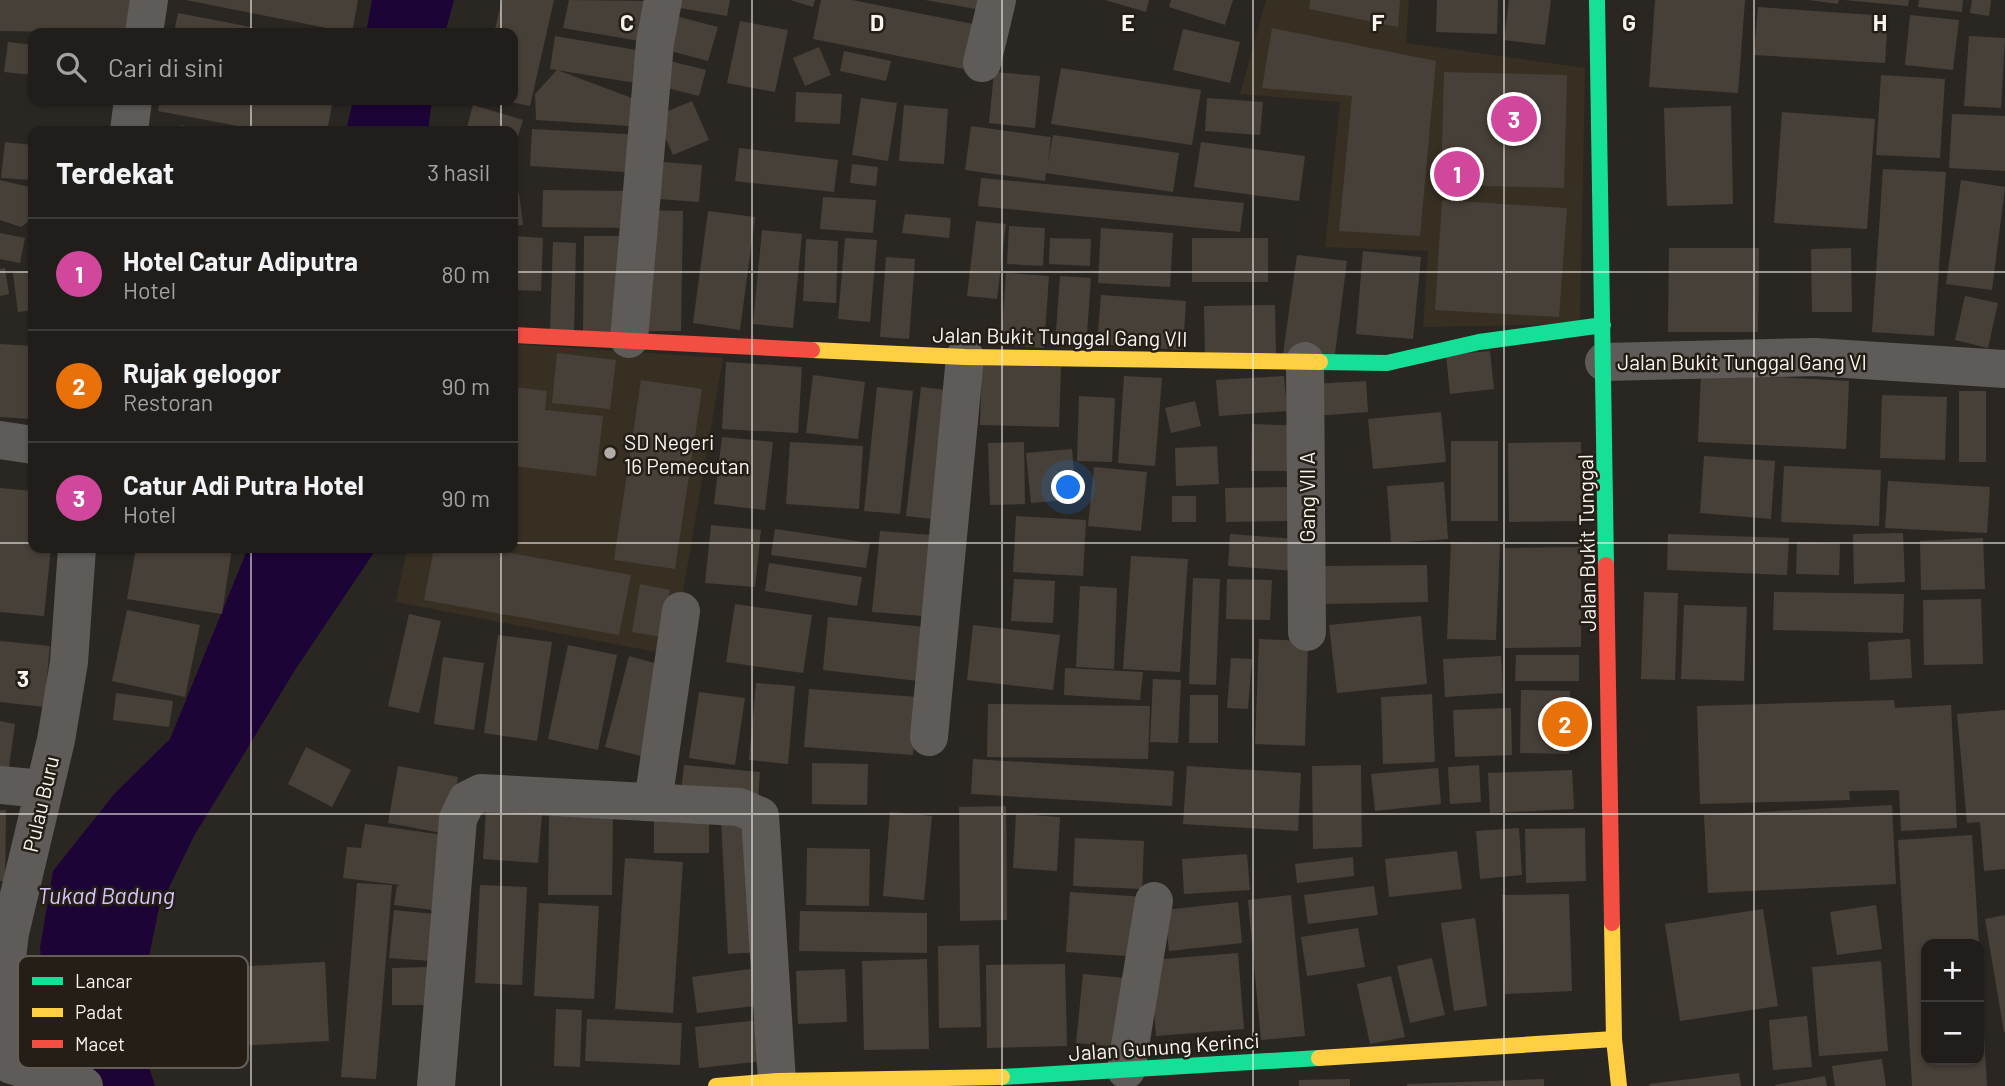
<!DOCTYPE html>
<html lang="id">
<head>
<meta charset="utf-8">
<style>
  :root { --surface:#201d1a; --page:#2d2a27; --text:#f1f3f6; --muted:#a2a2a2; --line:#3d3b39; --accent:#b45309 }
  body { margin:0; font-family:Barlow,sans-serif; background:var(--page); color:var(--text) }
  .controls { position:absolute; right:21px; bottom:21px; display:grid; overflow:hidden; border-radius:14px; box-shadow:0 2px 5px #0004 }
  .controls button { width:63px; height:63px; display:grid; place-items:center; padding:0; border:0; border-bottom:2px solid var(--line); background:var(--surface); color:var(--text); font:35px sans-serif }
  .you { position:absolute; left:1069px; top:488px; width:24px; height:24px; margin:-18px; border:5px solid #fff; border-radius:50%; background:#1a73e8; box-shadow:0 0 0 10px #1a73e833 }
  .badge { display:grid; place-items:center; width:46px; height:46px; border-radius:50%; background:var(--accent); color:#fff; font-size:23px; font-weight:700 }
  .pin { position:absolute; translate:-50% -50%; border:4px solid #fff; box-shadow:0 2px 7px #0006 }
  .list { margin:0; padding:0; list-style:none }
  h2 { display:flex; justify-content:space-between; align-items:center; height:91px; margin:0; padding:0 28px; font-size:30px }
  h2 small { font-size:23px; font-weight:400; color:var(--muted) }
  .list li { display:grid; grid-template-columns:46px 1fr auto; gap:21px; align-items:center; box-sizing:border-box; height:112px; padding:0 28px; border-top:2px solid var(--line) }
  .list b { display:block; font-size:26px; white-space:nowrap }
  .list p { margin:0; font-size:23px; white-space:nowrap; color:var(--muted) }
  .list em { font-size:23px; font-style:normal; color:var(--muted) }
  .icon { flex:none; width:38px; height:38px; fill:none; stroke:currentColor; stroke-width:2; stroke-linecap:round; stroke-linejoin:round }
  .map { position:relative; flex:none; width:2005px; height:1086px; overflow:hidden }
  .search { position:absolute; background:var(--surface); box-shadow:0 2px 5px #0004; left:28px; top:28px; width:490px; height:77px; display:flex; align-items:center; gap:18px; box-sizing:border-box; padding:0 24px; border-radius:14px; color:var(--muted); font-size:26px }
  .panel { position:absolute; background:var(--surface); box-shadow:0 2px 5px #0004; left:28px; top:126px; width:490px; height:427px; border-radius:14px }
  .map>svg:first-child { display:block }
  .built { fill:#372f22 }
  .water { fill:#1c0437 }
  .building { fill:#474038 }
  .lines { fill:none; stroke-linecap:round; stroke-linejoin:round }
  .street { stroke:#5e5b58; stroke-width:38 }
  .fast { stroke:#16e098; stroke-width:16 }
  .slow { stroke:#ffcf43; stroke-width:16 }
  .jam { stroke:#f24e42; stroke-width:16 }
  .grid { fill:none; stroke:#f8f4ee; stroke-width:2; stroke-opacity:0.55 }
  .poi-dot { fill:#b0aca7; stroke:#241e16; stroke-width:2.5 }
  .labels { text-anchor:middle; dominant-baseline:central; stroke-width:5; stroke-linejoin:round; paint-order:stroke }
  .street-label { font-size:21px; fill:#f8f4ee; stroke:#241e16 }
  .poi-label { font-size:21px; fill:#f8f4ee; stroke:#241e16; text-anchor:start }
  .water-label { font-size:23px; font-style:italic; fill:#d6c4fd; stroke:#241e16 }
  .key { fill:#241e16; stroke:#645e57; stroke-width:2 }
  .key-label { font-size:19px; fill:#f8f4ee }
  .grid-label { font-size:23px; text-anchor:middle; font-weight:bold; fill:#f8f4ee; stroke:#241e16; stroke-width:5; stroke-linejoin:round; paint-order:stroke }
</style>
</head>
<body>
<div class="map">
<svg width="2005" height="1086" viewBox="0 0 2005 1086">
  <rect width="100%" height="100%" fill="#2a2723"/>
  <path class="built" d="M1266,0H1409L1406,43L1585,68L1580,324L1423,327L1428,251L1325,247L1340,102L1240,94Z
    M513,344L723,358L672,655L396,602L407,548H513Z"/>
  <path class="water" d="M372,0H454L445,33H366Z
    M353,100H432L428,131H346Z
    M248,548H377L295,670L194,836L159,908L135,1023L155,1086H64L48,1039L40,948L53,871L115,793L170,739Z"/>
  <path class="building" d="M0,0H135L133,33L0,31Z
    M186,0H358L352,33Z
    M502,0H554L530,106L506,101L513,100V33H494Z
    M569,0L647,1L640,41L563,28Z
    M669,0H730L727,16L668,6Z
    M790,0H815L813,7Z
    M821,0H852L973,24L964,69L813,39Z
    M925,0H984L982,10Z
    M1105,0H1149L1146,12Z
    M1171,0H1233L1225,25L1169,7Z
    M1310,0H1400L1398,27L1309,9Z
    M1437,0H1498L1497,34L1436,32Z
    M1509,0H1551L1545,45L1504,40Z
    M1655,0H1745L1738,93L1649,87Z
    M1809,0H1839L1838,4Z
    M1844,0H1909L1908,6Z
    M1919,0H1963L1962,12L1918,7Z
    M1972,0H1991L1989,16L1970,13Z
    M1758,7L1888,16L1885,63L1754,55Z
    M178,13L277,32L276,33H174Z
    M668,14L718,27L708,61L659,48Z
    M1910,15L1959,20L1953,70L1905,65Z
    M740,21L788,30L775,92L727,83Z
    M1272,28L1436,61L1420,236L1339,231L1352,96L1262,88Z
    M1183,29L1240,42L1230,83L1173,70Z
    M555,36L648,52L642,84L550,69Z
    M1969,36L2005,38L2001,108L1964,106Z
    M8,42L33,45V75L4,72Z
    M819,47L831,75L805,86L793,58Z
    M844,51L891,61L886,81L840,71Z
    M670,61L706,70L699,96L663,87Z
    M1061,68L1201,90L1192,145L1051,124Z
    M557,70L648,104L646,127L536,120L535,94Z
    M994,72L1040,76L1035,128L989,123Z
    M1444,72L1567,75L1564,188L1441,185Z
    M1881,75L1945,79L1940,158L1876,155Z
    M796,92L842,94L840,124L795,122Z
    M861,98L897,103L888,161L852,155Z
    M1207,98L1263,102L1260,135L1205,131Z
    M160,100H333L327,131H264L158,111Z
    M692,101L709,140L673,155L656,116Z
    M473,105L523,120L513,152V131H466Z
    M904,105L948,109L944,164L899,161Z
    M1731,106L1733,204L1667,206L1664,108Z
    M1782,112L1875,119L1867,229L1774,223Z
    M1952,114L2005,116V171L1949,168Z
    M181,125L203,130V131H180Z
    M971,126L1051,137L1048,163L1053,135L1179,153L1173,192L1046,173L1045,181L965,170Z
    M532,129L644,135L641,173L530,166Z
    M5,142L33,145V180L1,178Z
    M1201,142L1305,156L1299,201L1194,187Z
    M739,148L838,160L834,192L735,181Z
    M649,161L702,165L699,202L646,198Z
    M852,164L878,167L876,186L850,183Z
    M1883,169L1946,172L1934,336L1872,332Z
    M981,178L1244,203L1240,232L978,206Z
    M0,180L33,188V218L21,227L0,220Z
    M1961,180L2005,187L1992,290L1946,284Z
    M543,190L635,191V228L542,227Z
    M513,193H519L523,225L513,226Z
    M823,197L876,200L873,233L820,229Z
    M1442,200L1567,208L1559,317L1435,310Z
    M645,210L683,211L681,331H643Z
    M708,211L755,217L740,330L693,323Z
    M905,214L951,218L949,238L902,233Z
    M976,221L1006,224L997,299L967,296Z
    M1009,226L1045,228L1043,266L1007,264Z
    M31,227L33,228V264H28Z
    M1101,228L1173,233L1170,287L1098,283Z
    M762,230L802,234L793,328L753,324Z
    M0,233L25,238L20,263L0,259Z
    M513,236L543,238L541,291L513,290Z
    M584,236H620L619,333H583Z
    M845,238L877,240L870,322L838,319Z
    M1050,238L1091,239L1090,266L1049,264Z
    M1192,238H1268V282H1192Z
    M806,239L838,241L836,303L803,301Z
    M553,242L576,243L574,331L550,330Z
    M1669,248H1759L1758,332H1668Z
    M1851,248L1852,312H1812L1811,249Z
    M1363,251L1421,257L1413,339L1356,334Z
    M1297,255L1347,261L1334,361L1283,354Z
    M886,257L915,259L909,339L880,337Z
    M5,268L9,294L0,296V269Z
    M33,270V310L18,312L13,273Z
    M1006,273L1049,276L1044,348L1001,345Z
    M1060,276L1091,278L1086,348L1055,345Z
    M1101,295L1186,301L1183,350L1097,344Z
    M1965,296L1998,303L1988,348L1955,340Z
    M1275,305L1276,355L1205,356L1204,306Z
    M0,344L33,346L31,419L0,417Z
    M1490,351L1494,389L1450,394L1446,355Z
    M557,353L616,360L610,409L552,403Z
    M726,362L802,367L798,433L722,429Z
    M982,365L1061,367L1059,427L980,425Z
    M1701,373L1849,381L1846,449L1698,442Z
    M813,375L865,382L858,439L806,433Z
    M1124,376L1162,378L1155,466L1118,463Z
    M1284,376L1287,411L1219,416L1216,380Z
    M641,380L702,389L675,569L614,560Z
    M1366,381L1368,412L1314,416L1313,384Z
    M513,387L547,391L545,410L603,416L596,476L513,466Z
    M877,387L913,391L900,514L864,511Z
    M921,387L955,391L940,520L906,516Z
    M1959,391H1986V462H1959Z
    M1882,395L1947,397L1945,460L1880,458Z
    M1079,396L1115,398L1112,462L1077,461Z
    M1195,401L1201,426L1171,433L1165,408Z
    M1441,412L1446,462L1373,469L1368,419Z
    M1252,424L1303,426L1302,471H1251Z
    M722,437L773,442L765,510L714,504Z
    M1451,441H1498V521H1451Z
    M790,442L863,446L859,509L786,504Z
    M1024,442L1025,504L990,505L988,443Z
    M1581,442L1582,521L1509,522L1508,443Z
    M1217,446L1219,484L1176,486L1175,448Z
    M1072,449L1076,499L1031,503L1026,453Z
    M1704,456L1775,461L1771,519L1700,513Z
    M1784,466L1881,470L1879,526L1781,522Z
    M1094,467L1147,472L1141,531L1088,526Z
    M1888,481L1990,487L1987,533L1885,528Z
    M1444,482L1448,539L1391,543L1387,486Z
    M1294,487L1295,521L1226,522L1225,488Z
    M0,488L33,491V548H51L44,616L0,612Z
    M1172,496H1196V522H1172Z
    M1016,516L1086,520L1083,576L1013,572Z
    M711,525L761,530L755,587L705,583Z
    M775,529L870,543L866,568L771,555Z
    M880,531L932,535L924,616L872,612Z
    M1903,533L1905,582L1854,584L1853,534Z
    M1230,534L1297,539L1295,571L1228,566Z
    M1668,534L1789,538L1787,575L1667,570Z
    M1983,538L1985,589L1921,590L1920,541Z
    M1451,542L1500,544L1496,640L1447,639Z
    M1797,542L1840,544L1839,575L1796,574Z
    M1581,547V647L1505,648V548Z
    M136,548H232L222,614L127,599Z
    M434,548H484L631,575L619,635L424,600Z
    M1131,556L1188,559L1180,672L1123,669Z
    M769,563L862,577L857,606L765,591Z
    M1427,565L1428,602L1325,604L1324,566Z
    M1193,578L1220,579L1216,685L1189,684Z
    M1014,579L1055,581L1053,623L1011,621Z
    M1227,579L1272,580L1270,620L1226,619Z
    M640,584L670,590L661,637L632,632Z
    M1080,586L1117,588L1114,669L1076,667Z
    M1644,592L1678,593L1675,680L1641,679Z
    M1774,592L1904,594L1903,633L1773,630Z
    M1981,599L1983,664L1924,665L1923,600Z
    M735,604L812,615L803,673L726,662Z
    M1684,605L1747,607L1744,681L1681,679Z
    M127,610L200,625L185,697L112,681Z
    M409,614L441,621L419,713L388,706Z
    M1421,616L1427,684L1337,693L1329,625Z
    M828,617L925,627L918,681L823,670Z
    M973,625L1060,635L1053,690L967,680Z
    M498,635L552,642L537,741L484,733Z
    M1259,639L1308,641L1305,746L1255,744Z
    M1910,639L1912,678L1870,680L1868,642Z
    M0,641L50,646L44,707L0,702Z
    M568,645L617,655L598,750L548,739Z
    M1516,655H1579V681H1515Z
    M629,656L672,668L649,758L605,747Z
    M1501,656L1503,693L1445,697L1443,659Z
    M443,657L484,663L474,730L434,724Z
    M1231,658L1252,659L1248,709L1227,708Z
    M1065,668L1143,672L1140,700L1064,695Z
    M1153,679L1181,680L1178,743L1150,742Z
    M756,683L795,686L788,764L749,760Z
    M809,689L918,697L913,755L804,747Z
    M1521,690L1570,691L1569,754L1520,753Z
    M699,692L745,698L735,765L689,758Z
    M116,693L173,701L169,727L113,720Z
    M1432,694L1435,762L1383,764L1381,697Z
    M1190,695H1218V743H1189Z
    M1894,700L1895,708L1951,705L1957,828L1901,831L1899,790L1849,791L1850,800L1700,804L1697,706Z
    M988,704L1150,706L1148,759L987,757Z
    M1511,708L1512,755L1455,757L1453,710Z
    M2005,710V869L1984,871L1980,822L1967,823L1957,714Z
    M0,721L15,724L7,781L0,780Z
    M306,747L351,770L332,807L288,784Z
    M973,759L1174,771L1172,806L971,794Z
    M812,763L868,764L867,805L812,804Z
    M684,765L760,772L758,798L681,791Z
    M1361,765L1362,847L1313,849L1312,766Z
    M1479,765L1481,802L1450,804L1448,767Z
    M398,766L458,777L447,834L388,823Z
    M1187,766L1301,773L1298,831L1183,824Z
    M1438,768L1441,804L1375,811L1371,774Z
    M1572,770L1574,809L1490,813L1488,773Z
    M1892,805L1896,884L1708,893L1704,815Z
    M1006,806L1007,920L960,921L959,807Z
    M486,809L542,814L538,863L483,859Z
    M0,810H6L5,881H0Z
    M890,812L932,816L924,900L883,896Z
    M1016,814L1060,817L1057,871L1013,868Z
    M549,816H613L612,895H548Z
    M709,817V853H654V818Z
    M754,818L760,952L728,954L721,820Z
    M365,824L451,836L440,911L394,905L397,886L400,885L343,878L347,847L361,848Z
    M1519,828L1522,875L1480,879L1476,831Z
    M1585,828L1586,881L1526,883L1525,829Z
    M1972,835L1979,944H1926V1060H1979L1981,981L1987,1086H1912L1898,840Z
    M1075,838L1144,841L1142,889L1073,886Z
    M807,848L870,849L869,906L806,905Z
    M1457,851L1462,889L1389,897L1385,859Z
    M1247,854L1250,890L1184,894L1182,859Z
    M1353,857L1354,876L1297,883L1295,864Z
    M625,858L683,862L673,1013L615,1009Z
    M357,883L392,885L376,1079L341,1077Z
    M480,885L527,887L522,985L475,983Z
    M1374,886L1378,915L1308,924L1304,895Z
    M1070,892L1146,897L1143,957L1066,952Z
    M1569,894L1572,991L1505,994L1502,895Z
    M1291,895L1305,1036L1261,1040L1248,900Z
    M1238,902L1242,943L1169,951L1165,910Z
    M539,903L599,906L594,999L534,996Z
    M1876,905L1882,949L1837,955L1830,912Z
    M1763,909L1778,1006L1680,1021L1665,924Z
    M394,910L435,914L431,961L389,958Z
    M800,911L927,913V953L799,951Z
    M2005,915V1032H2004L1985,919Z
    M1475,918L1487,1006L1454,1011L1441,923Z
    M1358,928L1365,967L1307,976L1301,937Z
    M979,945L981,1027L939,1028L938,946Z
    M1238,953L1244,1029L1156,1036L1150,960Z
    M1432,958L1445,1015L1410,1023L1397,966Z
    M927,959L929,1049L864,1050L862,961Z
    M1881,961L1888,1051L1819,1056L1812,967Z
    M325,962L329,1041L217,1047L212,968Z
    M1065,964L1067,1046L987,1048L986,965Z
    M428,967V1005H392V968Z
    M757,968L762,1005L697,1013L692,977Z
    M845,969L847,1022L798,1024L796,971Z
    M1083,974L1136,979L1129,1048L1076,1043Z
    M1391,976L1405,1037L1370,1044L1357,984Z
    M556,1009L582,1010L580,1067L554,1066Z
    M1807,1016L1812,1067L1773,1070L1769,1020Z
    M587,1019L682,1023L680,1065L585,1061Z
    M768,1019L772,1060L699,1068L695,1027Z
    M1882,1059L1886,1086H1835L1832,1066Z
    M1739,1073L1741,1086H1650L1649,1084Z
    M1825,1076L1827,1086H1776L1775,1085Z
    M1350,1079V1086H1299V1080Z
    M1544,1079V1086H1407V1084Z"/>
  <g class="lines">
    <path class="street" d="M144,33L149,0
      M982,63L997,0
      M129,131L133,100
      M629,339L655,43L663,0
      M1305,361L1307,632
      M1604,362L1815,357L2005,369
      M0,440L33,445
      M77,548L69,662L56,740L10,933L2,999L6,1059L11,1065L84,1086
      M929,737L965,357
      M0,785L43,789
      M653,802L681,611
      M1126,1070L1154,901
      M436,1086L458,819L467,800L481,793L739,807L760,816L777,1081"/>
    <path class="fast" d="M1597,0L1606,565
      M1320,362L1387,363L1479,342L1603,325
      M1002,1077L1319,1058"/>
    <path class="slow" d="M812,350L965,357L1320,362
      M1612,923L1614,1039L1619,1086
      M1319,1058L1614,1039
      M716,1086L777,1081L1002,1077"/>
    <path class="jam" d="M513,335L812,350
      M1606,565L1612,923"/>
  </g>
  <path class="grid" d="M251,0V33M501,0V33M752,0V1086M1002,0V1086M1253,0V1086M1504,0V1086M1754,0V1086M251,100V131M501,100V131M0,272H33M513,272H2005M0,543H33M513,543H2005M251,548V1086M501,548V1086M0,814H2005"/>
  <circle class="poi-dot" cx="610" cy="453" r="7"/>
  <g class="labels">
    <g class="street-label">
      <text transform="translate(1060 336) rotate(1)">Jalan Bukit Tunggal Gang VII</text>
      <text x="1742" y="361">Jalan Bukit Tunggal Gang VI</text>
      <text transform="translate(1306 497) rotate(-90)">Gang VII A</text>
      <text transform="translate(1586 543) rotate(-91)">Jalan Bukit Tunggal</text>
      <text transform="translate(40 804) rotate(-77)">Pulau Buru</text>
      <text transform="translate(1164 1046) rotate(-4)">Jalan Gunung Kerinci</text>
    </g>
    <g class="poi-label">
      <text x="624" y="441">SD Negeri<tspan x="624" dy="24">16 Pemecutan</tspan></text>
    </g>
    <g class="water-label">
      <text x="106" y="895">Tukad Badung</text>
    </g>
  </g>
  <rect x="18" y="956" width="230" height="112" rx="10" class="key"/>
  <rect x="32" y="977" width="31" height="8" fill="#16e098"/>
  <rect x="32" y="1008" width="31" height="9" fill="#ffcf43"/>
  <rect x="32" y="1040" width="31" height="8" fill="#f24e42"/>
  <g class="key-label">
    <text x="75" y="988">Lancar</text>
    <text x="75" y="1019">Padat</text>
    <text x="75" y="1051">Macet</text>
  </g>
  <g class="grid-label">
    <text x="627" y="31">C</text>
    <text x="877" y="31">D</text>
    <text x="1128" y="31">E</text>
    <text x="1378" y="31">F</text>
    <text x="1629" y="31">G</text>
    <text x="1880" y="31">H</text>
    <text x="23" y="687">3</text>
  </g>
</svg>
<div class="controls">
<button>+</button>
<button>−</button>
</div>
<div class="you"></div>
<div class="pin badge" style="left:1457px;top:174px;background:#d1479c">1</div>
<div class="pin badge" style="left:1565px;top:724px;background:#e8710a">2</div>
<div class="pin badge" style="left:1514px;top:119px;background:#d1479c">3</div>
<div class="search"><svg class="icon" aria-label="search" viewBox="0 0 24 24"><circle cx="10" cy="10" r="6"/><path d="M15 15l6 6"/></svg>Cari di sini</div>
<section class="panel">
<h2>Terdekat<small>3 hasil</small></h2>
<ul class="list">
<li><span class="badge" style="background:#d1479c">1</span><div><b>Hotel Catur Adiputra</b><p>Hotel</p></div><em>80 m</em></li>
<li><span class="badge" style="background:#e8710a">2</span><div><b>Rujak gelogor</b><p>Restoran</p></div><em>90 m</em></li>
<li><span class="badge" style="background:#d1479c">3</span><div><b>Catur Adi Putra Hotel</b><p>Hotel</p></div><em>90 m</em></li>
</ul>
</section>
</div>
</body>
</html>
